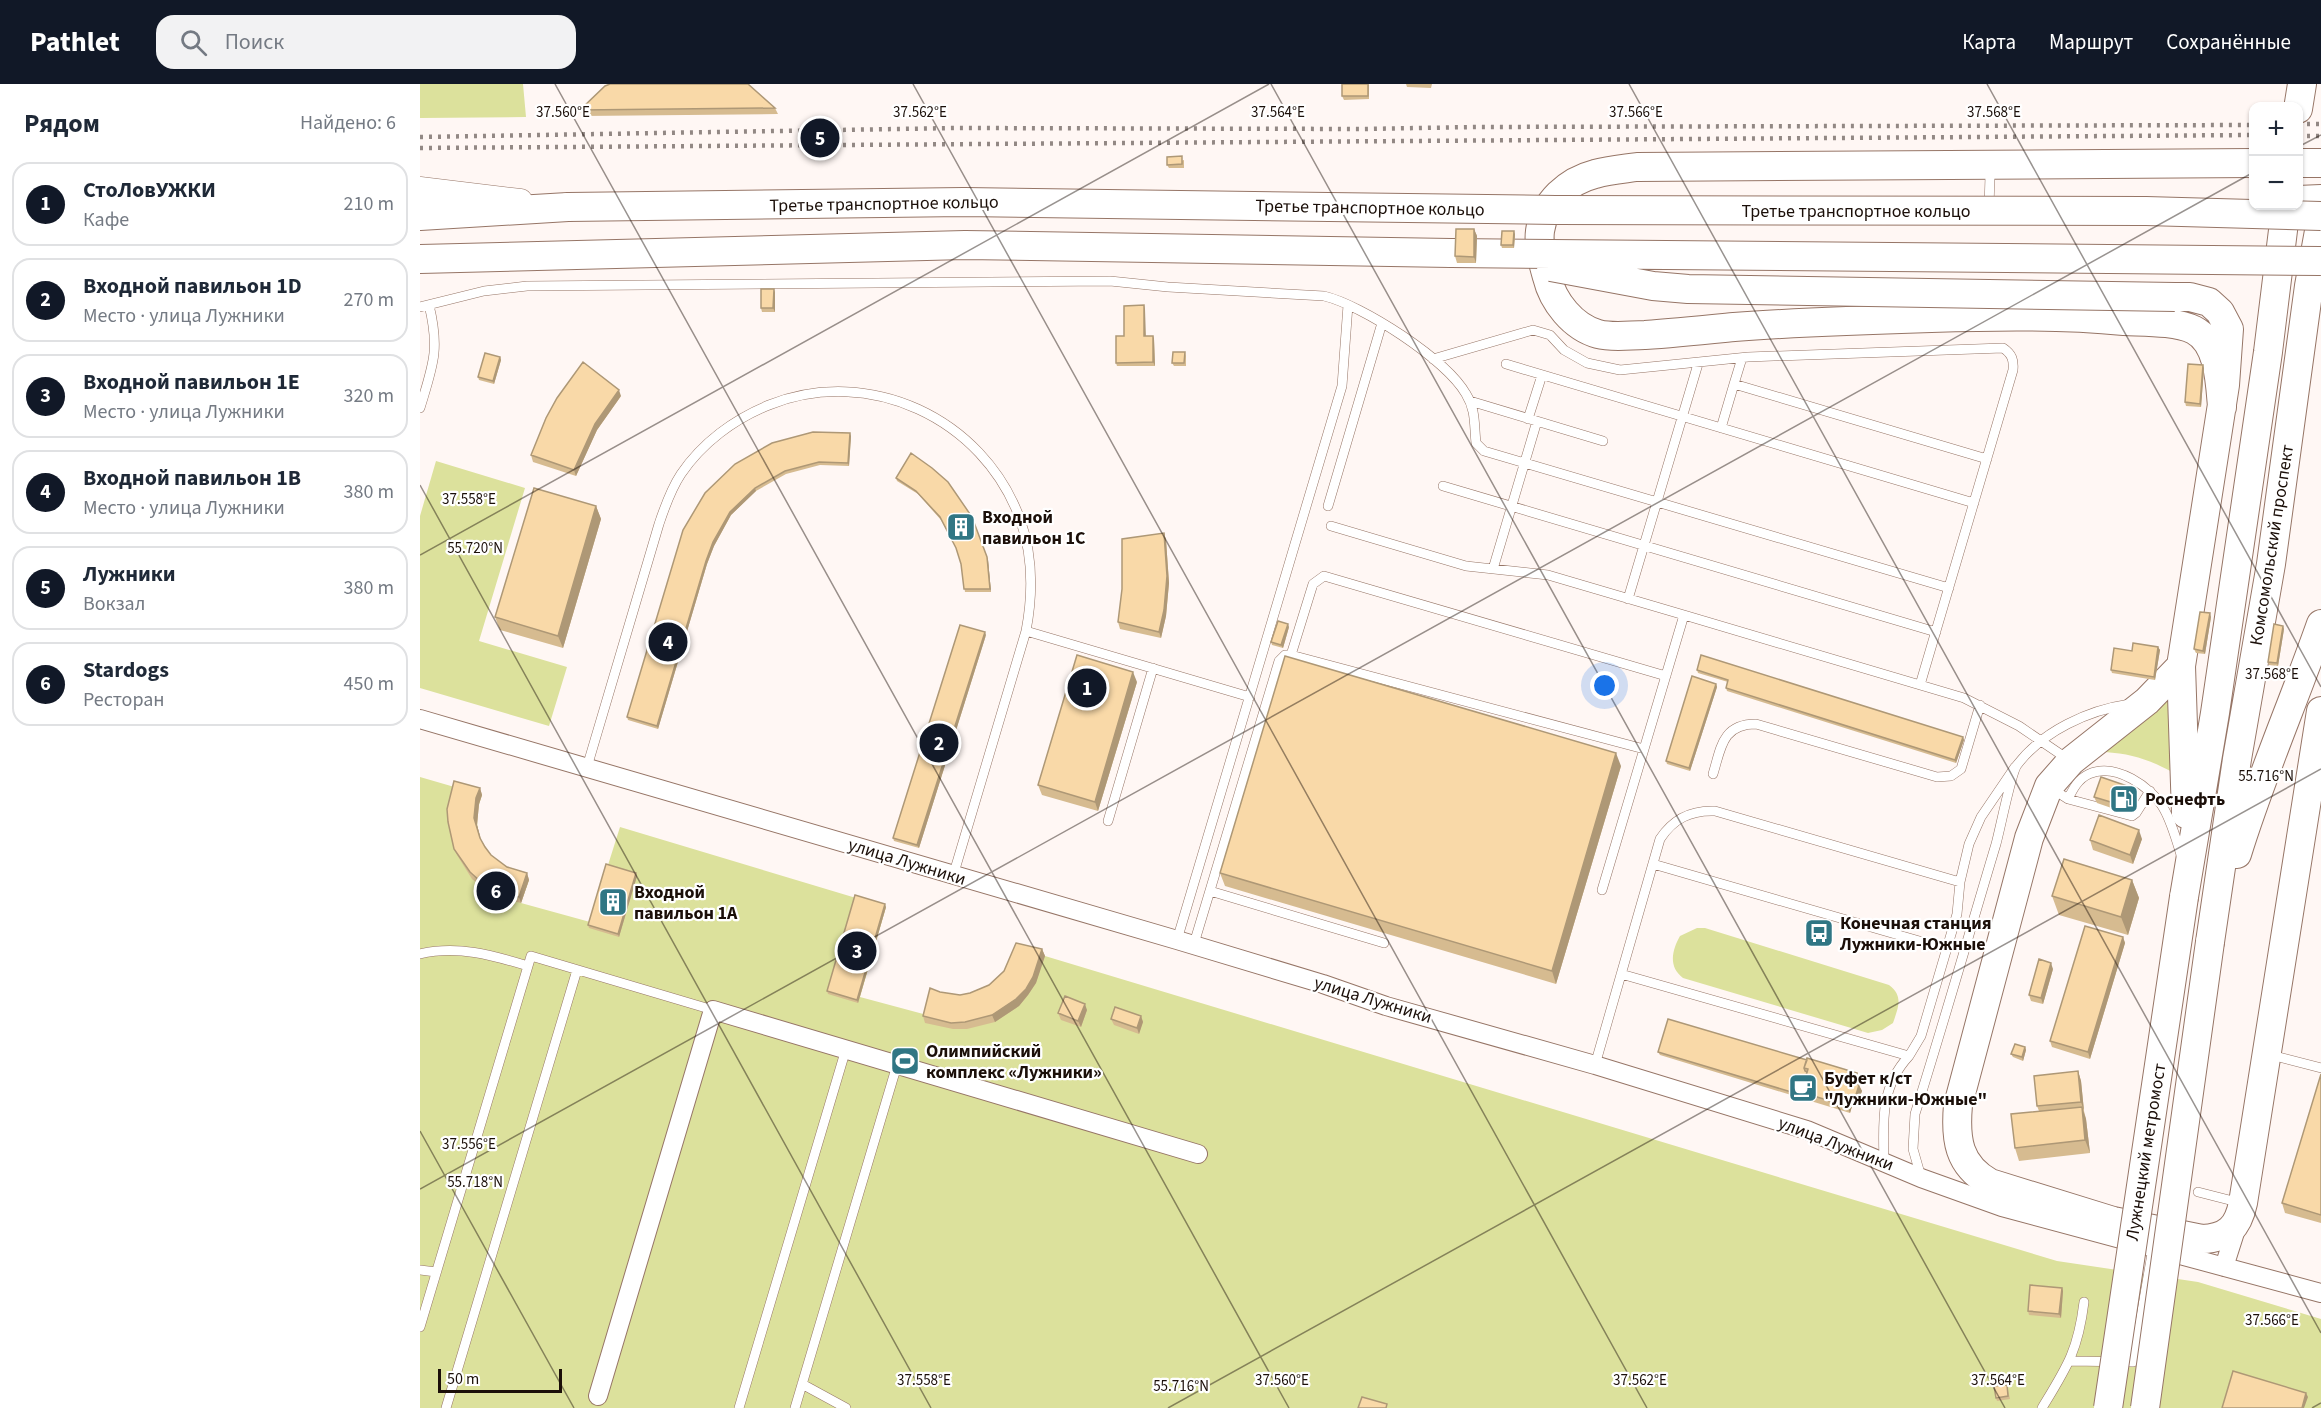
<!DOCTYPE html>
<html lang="ru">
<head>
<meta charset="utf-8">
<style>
  :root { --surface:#fff; --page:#f2f2f3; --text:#1f2937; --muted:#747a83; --line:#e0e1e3; --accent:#111827 }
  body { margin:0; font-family:"Source Sans 3",sans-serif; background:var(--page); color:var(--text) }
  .controls { position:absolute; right:18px; top:18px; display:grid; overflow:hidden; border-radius:12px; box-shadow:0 2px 4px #0004 }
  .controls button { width:54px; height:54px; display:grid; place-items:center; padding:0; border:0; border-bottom:2px solid var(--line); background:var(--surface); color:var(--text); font:30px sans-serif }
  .scale { position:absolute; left:18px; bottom:15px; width:124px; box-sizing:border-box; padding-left:6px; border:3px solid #1b0f09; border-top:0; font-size:16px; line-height:21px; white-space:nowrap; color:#1b0f09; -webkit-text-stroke:4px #fff; paint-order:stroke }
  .you { position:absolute; left:1185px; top:602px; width:21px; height:21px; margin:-15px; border:4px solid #fff; border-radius:50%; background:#1a73e8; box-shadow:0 0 0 9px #1a73e833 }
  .badge { display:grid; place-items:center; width:39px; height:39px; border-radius:50%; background:var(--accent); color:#fff; font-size:20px; font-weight:700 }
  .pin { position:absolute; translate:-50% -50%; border:3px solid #fff; box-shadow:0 2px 6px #0006 }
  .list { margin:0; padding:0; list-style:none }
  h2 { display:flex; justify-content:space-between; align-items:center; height:78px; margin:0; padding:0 24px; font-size:26px }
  h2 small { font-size:20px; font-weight:400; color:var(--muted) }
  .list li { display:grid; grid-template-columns:39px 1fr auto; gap:18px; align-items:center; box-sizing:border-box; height:84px; margin:0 12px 12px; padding:0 12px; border:2px solid var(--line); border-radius:18px }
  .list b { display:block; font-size:22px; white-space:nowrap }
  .list p { margin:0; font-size:20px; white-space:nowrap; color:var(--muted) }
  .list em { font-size:20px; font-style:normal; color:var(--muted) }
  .icon { flex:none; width:33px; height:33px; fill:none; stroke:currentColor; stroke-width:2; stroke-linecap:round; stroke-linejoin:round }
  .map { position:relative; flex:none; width:1901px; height:1324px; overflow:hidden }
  header { display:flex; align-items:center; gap:36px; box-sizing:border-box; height:84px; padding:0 30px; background:var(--accent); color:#fff }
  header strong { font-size:28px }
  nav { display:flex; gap:33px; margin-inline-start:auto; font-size:21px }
  .search { width:420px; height:54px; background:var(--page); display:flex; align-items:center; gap:15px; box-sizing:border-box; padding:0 21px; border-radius:18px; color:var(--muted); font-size:22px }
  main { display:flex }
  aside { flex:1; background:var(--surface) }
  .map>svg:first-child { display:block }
  .green { fill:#dce19c }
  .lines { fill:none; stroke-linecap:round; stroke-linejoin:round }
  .service-casing { stroke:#967566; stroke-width:10 }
  .minor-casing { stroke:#967566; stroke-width:20 }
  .secondary-casing { stroke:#967566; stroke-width:27 }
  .primary-casing { stroke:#967566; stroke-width:30 }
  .service { stroke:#fff; stroke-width:9 }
  .minor { stroke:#fff; stroke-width:18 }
  .secondary { stroke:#fff; stroke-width:26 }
  .primary { stroke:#fff; stroke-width:28 }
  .rail { stroke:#928884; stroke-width:4.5; stroke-dasharray:3 6; stroke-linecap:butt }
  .primary-bridge-casing { stroke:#967566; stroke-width:30; stroke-linecap:butt }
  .primary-bridge { stroke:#fff; stroke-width:28 }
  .wall { fill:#d6bb90 }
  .shaded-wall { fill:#ae9876 }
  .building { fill:#f9d9a8; stroke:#ae9876; stroke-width:1.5 }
  .ticks { fill:none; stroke:#1b0f09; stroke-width:1.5; stroke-opacity:0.45 }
  .labels { text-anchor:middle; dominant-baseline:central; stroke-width:4.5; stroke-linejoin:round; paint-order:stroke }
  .street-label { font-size:18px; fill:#1b0f09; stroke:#fff }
  .poi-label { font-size:18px; font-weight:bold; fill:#1b0f09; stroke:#fff; text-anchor:start }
  .ticks-label { font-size:15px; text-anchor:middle; fill:#1b0f09; stroke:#fff; stroke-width:4.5; stroke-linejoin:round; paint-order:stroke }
</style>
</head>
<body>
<header>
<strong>Pathlet</strong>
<div class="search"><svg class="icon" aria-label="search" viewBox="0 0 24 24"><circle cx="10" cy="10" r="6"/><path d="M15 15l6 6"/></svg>Поиск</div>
<nav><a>Карта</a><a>Маршрут</a><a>Сохранённые</a></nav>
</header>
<main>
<aside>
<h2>Рядом<small>Найдено: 6</small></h2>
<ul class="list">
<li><span class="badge">1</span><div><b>СтоЛовУЖКИ</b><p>Кафе</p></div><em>210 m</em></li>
<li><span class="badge">2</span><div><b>Входной павильон 1D</b><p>Место · улица Лужники</p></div><em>270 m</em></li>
<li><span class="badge">3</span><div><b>Входной павильон 1E</b><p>Место · улица Лужники</p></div><em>320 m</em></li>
<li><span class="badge">4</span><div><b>Входной павильон 1B</b><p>Место · улица Лужники</p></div><em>380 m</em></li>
<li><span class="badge">5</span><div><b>Лужники</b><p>Вокзал</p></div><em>380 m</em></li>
<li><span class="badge">6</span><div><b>Stardogs</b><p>Ресторан</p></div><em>450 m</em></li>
</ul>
</aside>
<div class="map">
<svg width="1901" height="1324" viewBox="0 0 1901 1324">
  <rect width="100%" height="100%" fill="#fff7f4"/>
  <path class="green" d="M0,0H103L106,33L0,34Z
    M16,377L105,404L59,557L147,583L129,642L0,604V432Z
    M1754,603V689C1730,676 1713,670 1685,668Z
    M0,693L62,711C52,739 57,761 79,781C83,784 86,788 90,790C96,793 103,794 109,796L101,819L170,838L200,743L466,823L440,913L507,931L522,915L571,908L598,866L625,872L1637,1177L1778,1198L1901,1235V1324H0Z
    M1277,844H1285L1469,901C1484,912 1478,924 1473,939L1462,946L1448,949L1263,894C1248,883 1252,866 1260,852Z"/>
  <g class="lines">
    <g class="service-casing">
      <path id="service" d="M1569,123L1570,92
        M0,223L64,207L107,202L690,197L748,203L904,212C942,221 1026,275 1046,310C1056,326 1054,341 1056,359L1064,367L1529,504
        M1013,275L1113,246L1130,251L1144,266L1167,279L1200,286L1328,273L1583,264C1592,270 1594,276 1593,286L1500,601
        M1086,280L1554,419
        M1314,300L1322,274
        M1050,317L1183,357
        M0,324C13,281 20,266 9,221
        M1108,335L1122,291
        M1301,344L1314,300L1567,375
        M1023,402L1516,548
        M908,422L962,239
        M911,442L1046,482L1128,491L1264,531L1182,806
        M1073,485L1117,337
        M1208,515L1278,280
        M1264,531L1544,614L1599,642L1649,676
        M606,547L830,613
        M871,571L893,500L904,492L1246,592
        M167,683L239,440C245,422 251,405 261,390C282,359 314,335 349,321C449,281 563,334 600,435C613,471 613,510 606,547L533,792
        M1293,690C1301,664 1302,640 1336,640L1517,693L1531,692L1541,685L1560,621
        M1631,704L1648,715L1712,732L1716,729L1730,707
        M1648,715C1653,705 1658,695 1669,690C1695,678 1732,703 1744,725C1752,739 1757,758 1762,774
        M688,737L733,584
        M1233,780L1527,865
        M790,807L964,859
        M757,856L922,302L928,221
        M773,863L859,577L865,571H871L1224,665
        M0,870C37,861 72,871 108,882
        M1201,890L1489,972L1501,952L1537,830L1540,798L1549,760L1561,733L1595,683
        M1851,971L1901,984
        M1175,981L1240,755C1253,735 1270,726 1295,727L1540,798
        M1464,1078C1463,1038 1460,1003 1489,972
        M1501,1093L1493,1065L1495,1030C1523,941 1549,850 1576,760C1580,746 1591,689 1597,681C1623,647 1668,626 1710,620
        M1778,1108L1821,1119
        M0,1186L16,1188
        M0,1243L111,872L293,926
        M1651,1277L1713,1278L1733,1164
        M382,1300L426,1324
        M26,1324L157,886
        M319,1324L426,965
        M375,1324L477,981
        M1622,1324C1647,1283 1658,1267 1664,1218"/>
    </g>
    <g class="minor-casing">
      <path id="minor" d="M0,635L757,856L903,900L966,922L1175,981L1387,1046L1501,1094L1582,1123L1901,1209
        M1804,1183L1818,1139
        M178,1312L293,926L778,1070"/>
    </g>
    <g class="secondary-casing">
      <path id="secondary" d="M0,106L100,118"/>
    </g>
    <g class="primary-casing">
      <path id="primary" d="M1878,25L1882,0
        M1878,79H1901
        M1878,116L1901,115
        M0,132L148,123
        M0,175L545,161L1031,169
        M1755,213H1770L1789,218L1800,228L1809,245L1805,301L1761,582L1766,730
        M1802,323C1800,299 1799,259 1774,246C1756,237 1724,238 1704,237C1640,231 1576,232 1511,234C1445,236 1380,238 1314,243C1284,246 1255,249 1225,251C1210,251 1193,254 1178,250C1153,243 1133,218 1127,193C1123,179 1118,162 1120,147C1124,118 1148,97 1175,90C1189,86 1203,85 1217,83L1834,79
        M1761,582L1727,617L1651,677L1629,702L1609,754L1538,1021C1535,1055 1538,1081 1570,1099L1693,1137L1782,1155C1808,1154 1818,1143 1823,1119L1901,627
        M1817,770C1841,692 1874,617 1901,540
        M1764,813L1795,629L1848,268L1866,122
        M1790,858L1817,675L1851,480L1889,202L1901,136"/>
    </g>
    <use href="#service" class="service"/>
    <use href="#minor" class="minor"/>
    <use href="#secondary" class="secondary"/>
    <use href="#primary" class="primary"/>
    <path class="rail" d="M1878,40H1901
      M1878,52H1901
      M0,53L536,44L944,45L1055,43L1834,41
      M0,64L1834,51"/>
    <g class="primary-bridge-casing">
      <path id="primary-bridge" d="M148,123L544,118L1136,126L1726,127L1901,132
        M1031,169L1901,177
        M1131,183L1233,202L1268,205L1755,213
        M1688,1324L1764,813
        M1725,1324L1790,858"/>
    </g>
    <use href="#primary-bridge" class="primary-bridge"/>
  </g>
  <path class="wall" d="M949,0V15L924,16L922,12Z
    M986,0H1012L1011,4L987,3Z
    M355,24L358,30L162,32L160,26Z
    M764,76V84H749L747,81Z
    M1054,145L1057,152L1056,179H1037L1035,172Z
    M1095,150L1094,164H1082L1081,161Z
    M355,208V228H342L341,224Z
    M725,225V252H733L734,255L735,282H697L696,279L704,252Z
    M765,268L766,272V282H754L752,279Z
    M80,273L81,276L74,300L59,296L58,293Z
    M1784,284L1781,323L1766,322L1765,318Z
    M201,312L177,346L156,392L113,378L111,371Z
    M431,352L429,382L400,381L366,390L336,407L311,431L294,462L287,480L238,645L208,636L207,633L285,409Z
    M476,394L552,433L568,476L571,508H545L541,480L537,466L521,436L498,410L477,397Z
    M176,422L181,435L143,564L80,546L75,533Z
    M744,449L746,456L749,499L746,532L741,554L700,545L698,538Z
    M1791,533L1785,570L1776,569L1774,565Z
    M869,543L863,564L852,561L851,558Z
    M1864,545L1858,582L1849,581L1848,578Z
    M566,551L499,764L474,757L473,754Z
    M1738,563L1740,566L1735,596L1692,589L1691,586Z
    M1277,586L1543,653L1544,656L1536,679L1307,607L1306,604L1308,598L1278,589Z
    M717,598L678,727L622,711L618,701Z
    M1296,600L1297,603L1270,687L1247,680L1246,677Z
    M1201,682L1136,900L805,802L800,789Z
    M1710,703L1712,710L1706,729L1677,719L1674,713Z
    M60,704L62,711L59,720L57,741L61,756L71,771L87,783L107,789L109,796L101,819L82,814L63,804L52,795L37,771L34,765Z
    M1722,755L1713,780L1673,766L1670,756Z
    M217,792L199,853L169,844L168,841Z
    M1712,796L1719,814L1708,851L1639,831L1632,812Z
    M466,823L438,919L408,910L407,907Z
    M1703,853L1705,859L1670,975L1632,963L1630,957Z
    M622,865L625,872L616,899L608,911L599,922L575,938L547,945H533L505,939L503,932L520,908L540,911L550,909L569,901Z
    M1633,885L1623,920L1611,917L1609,911Z
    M667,926L661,943L641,936L638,929Z
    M721,932L723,938L719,950L694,941L691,935Z
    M1605,963L1606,966L1603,977L1593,973L1591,970Z
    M1238,968L1387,976L1437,989L1440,995L1438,1000L1442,1007L1437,1020L1433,1019L1430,1029L1240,971Z
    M1658,987L1661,997L1664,1027L1666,1035L1670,1069L1599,1077L1595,1064L1619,1027L1617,1022Z
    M1901,990V1139L1865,1129L1862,1119Z
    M1642,1204L1643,1207L1641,1234L1609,1231L1608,1227Z
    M1587,1301L1590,1315L1577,1317L1576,1314Z"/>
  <path class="shaded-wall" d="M1054,145L1057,152L1056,179L1054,173Z
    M1094,147L1095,150L1094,164L1093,161Z
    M354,205L355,208V228L353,224Z
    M724,221L725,225L726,255L724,252Z
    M733,252L734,255L735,282L733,278Z
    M80,273L81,276L74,300L73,297Z
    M1783,281L1784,284L1781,323L1780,320Z
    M199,306L201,312L177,346L156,392L154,386L175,340Z
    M430,349L431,352L429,382L428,379Z
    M335,404L336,407L311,431L294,462L287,480L238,645L237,642L286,477L293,458L310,428Z
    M176,422L181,435L143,564L138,552Z
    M744,449L746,456L749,499L746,532L741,554L739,548Z
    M567,473L568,476L571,508L570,505Z
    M1790,529L1791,533L1785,570L1783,567Z
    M868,540L869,543L863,564L861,561Z
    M1863,542L1864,545L1858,582L1857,579Z
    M565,548L566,551L499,764L497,761Z
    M1738,563L1740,566L1735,596L1734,593Z
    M713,588L717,598L678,727L675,718Z
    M1296,600L1297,603L1270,687L1269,684Z
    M1543,653L1544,656L1536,679L1535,676Z
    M1196,669L1201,682L1136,900L1132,887Z
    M1710,703L1712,710L1706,729L1704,722Z
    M60,704L62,711L59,720L57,741L62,760L54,734L56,714Z
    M1719,746L1722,755L1713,780L1710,771Z
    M107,789L109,796L101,819L99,813Z
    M216,789L217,792L199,853L198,850Z
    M1712,796L1719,814L1708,851L1701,833Z
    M465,820L466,823L438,919L437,916Z
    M1703,853L1705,859L1670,975L1668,968Z
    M622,865L625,872L616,899L608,911L599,922L575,938L572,931Z
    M1631,879L1633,885L1623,920L1621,914Z
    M665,920L667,926L661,943L658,937Z
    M721,932L723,938L719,950L717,944Z
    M1605,963L1606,966L1603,977L1602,973Z
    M1658,987L1661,997L1664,1027L1661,1018Z
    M1437,989L1440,995L1437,1006L1434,999Z
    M1439,1001L1442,1007L1437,1020L1435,1014Z
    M1430,1013L1433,1019L1430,1029L1427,1022Z
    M1662,1023L1666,1035L1670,1069L1665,1056Z
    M1642,1204L1643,1207L1641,1234L1639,1230Z
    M1886,1309L1888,1313L1884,1324H1882Z"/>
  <path class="building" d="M190,0H328L355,24L160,26L185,2Z
    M922,0H948V12H922Z
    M762,72V80L747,81V73Z
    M1036,145H1054V173L1035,172Z
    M1082,147H1094L1093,161H1081Z
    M341,205H354L353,224H341Z
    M724,221V252H733V278L696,279V252H704V222Z
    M753,268H765L764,279H752Z
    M65,269L80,273L73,297L58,293Z
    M163,278L199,306L175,340L154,386L111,371L126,334L137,314Z
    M1768,280L1783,281L1780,320L1765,318Z
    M393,348L430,349L428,379L399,378L365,387L335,404L310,428L293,458L286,477L237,642L207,633L263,446L285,409L315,380L352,359Z
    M491,369L512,384L528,398L552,433L567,473L570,505H544L541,480L536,464L520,433L496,407L476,394Z
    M114,404L176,422L138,552L75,533Z
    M744,449L747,492L744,526L739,548L698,538L702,505V455Z
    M1780,528L1790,529L1783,567L1774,565Z
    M858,537L868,540L861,561L851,558Z
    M1854,540L1863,542L1857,579L1848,578Z
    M540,541L565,548L497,761L473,754Z
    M1713,559L1738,563L1734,593L1691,586L1694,564L1712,567Z
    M657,571L713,588L675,718L618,701Z
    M1281,571L1543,653L1535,676L1306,604L1308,596L1277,586Z
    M865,572L1196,669L1132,887L800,789Z
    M1272,592L1296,600L1269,684L1246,677Z
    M1681,693L1710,703L1704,722L1674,713Z
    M34,697L60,704L56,714L54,734L60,754L65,763L71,771L87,783L107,789L99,813L79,808L60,797L50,788L34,765L28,738L27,725Z
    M1679,731L1719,746L1710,771L1670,756Z
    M1644,775L1712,796L1701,833L1632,812Z
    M186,780L216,789L198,850L168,841Z
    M435,811L465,820L437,916L407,907Z
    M1665,842L1703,853L1668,968L1630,957Z
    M596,859L622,865L613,893L606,905L596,915L572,931L545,938L531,939L503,932L510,904L520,908L540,911L550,909L569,901L584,887Z
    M1619,875L1631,879L1621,914L1609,911Z
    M645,912L665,920L658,937L638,929Z
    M695,923L721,932L717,944L691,935Z
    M1248,935L1387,976L1384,984L1385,987L1387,988L1384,999L1380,998L1377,1007L1378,1010L1238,968Z
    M1595,960L1605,963L1602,973L1591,970Z
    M1387,974L1437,989L1434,999L1439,1001L1435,1014L1430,1013L1427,1022L1377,1007L1380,998L1384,999L1388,985L1384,984Z
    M1658,987L1661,1018L1617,1022L1614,992Z
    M1901,990V1131L1862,1119Z
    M1662,1023L1665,1056L1595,1064L1591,1030Z
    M1610,1201L1642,1204L1639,1230L1608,1227Z
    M1813,1287L1886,1309L1882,1324H1802Z
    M1587,1301L1588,1312L1576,1314L1574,1302Z
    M942,1313L967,1320L966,1324H938Z"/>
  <path class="ticks" d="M135,0L869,1324M493,0L1227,1324M851,0L1585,1324M1209,0L1901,1249M1567,0L1901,603M1878,63L1901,51M0,401L511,1324M0,471L849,0M0,1047L154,1324M0,1105L1834,88M748,1324L1901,685M1892,1324L1901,1319"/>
  <defs>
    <g id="building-square" transform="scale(1.5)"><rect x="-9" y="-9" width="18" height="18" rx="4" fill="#307684" stroke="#fff"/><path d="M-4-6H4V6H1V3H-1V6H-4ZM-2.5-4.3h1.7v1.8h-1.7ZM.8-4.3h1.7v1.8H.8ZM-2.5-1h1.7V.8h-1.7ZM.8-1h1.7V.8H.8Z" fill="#fff"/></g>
    <g id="fuel-square" transform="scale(1.5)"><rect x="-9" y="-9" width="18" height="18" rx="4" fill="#307684" stroke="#fff"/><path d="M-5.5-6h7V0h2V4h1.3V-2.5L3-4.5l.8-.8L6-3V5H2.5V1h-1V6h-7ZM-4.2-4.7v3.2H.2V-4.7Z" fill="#fff"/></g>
    <g id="bus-square" transform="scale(1.5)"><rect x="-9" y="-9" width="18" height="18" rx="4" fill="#307684" stroke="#fff"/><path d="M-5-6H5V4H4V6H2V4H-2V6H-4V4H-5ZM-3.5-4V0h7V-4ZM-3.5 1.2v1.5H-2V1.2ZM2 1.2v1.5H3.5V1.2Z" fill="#fff"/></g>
    <g id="stadium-square" transform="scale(1.5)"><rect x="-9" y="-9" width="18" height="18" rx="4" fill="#307684" stroke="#fff"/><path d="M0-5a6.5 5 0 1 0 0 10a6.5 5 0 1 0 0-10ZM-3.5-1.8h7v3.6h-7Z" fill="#fff"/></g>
    <g id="cafe-square" transform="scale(1.5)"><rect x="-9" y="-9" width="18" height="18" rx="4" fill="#307684" stroke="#fff"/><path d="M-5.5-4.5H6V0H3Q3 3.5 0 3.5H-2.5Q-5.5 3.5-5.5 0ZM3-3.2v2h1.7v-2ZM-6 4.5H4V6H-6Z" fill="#fff"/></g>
  </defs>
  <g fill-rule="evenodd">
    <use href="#building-square" x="541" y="443"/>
    <use href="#fuel-square" x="1704" y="715"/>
    <use href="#building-square" x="193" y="818"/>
    <use href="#bus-square" x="1399" y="849"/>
    <use href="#stadium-square" x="485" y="977"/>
    <use href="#cafe-square" x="1383" y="1004"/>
  </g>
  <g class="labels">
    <g class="street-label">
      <text transform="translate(464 120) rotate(-1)">Третье транспортное кольцо</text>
      <text transform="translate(950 124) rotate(1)">Третье транспортное кольцо</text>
      <text x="1436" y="127">Третье транспортное кольцо</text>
      <text transform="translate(1852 461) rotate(-81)">Комсомольский проспект</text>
      <text transform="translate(487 778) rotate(17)">улица Лужники</text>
      <text transform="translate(953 916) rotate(17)">улица Лужники</text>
      <text transform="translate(1416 1060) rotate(21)">улица Лужники</text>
      <text transform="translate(1726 1068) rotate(-81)">Лужнецкий метромост</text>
    </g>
    <g class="poi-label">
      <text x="562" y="433">Входной<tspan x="562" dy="21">павильон 1C</tspan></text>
      <text x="1725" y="715">Роснефть</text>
      <text x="214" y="808">Входной<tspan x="214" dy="21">павильон 1A</tspan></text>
      <text x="1420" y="839">Конечная станция<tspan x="1420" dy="21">Лужники-Южные</tspan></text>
      <text x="506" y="967">Олимпийский<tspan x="506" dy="21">комплекс «Лужники»</tspan></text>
      <text x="1404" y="994">Буфет к/ст<tspan x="1404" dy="21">"Лужники-Южные"</tspan></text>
    </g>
  </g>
  <g class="ticks-label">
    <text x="143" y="33">37.560°E</text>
    <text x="500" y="33">37.562°E</text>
    <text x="858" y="33">37.564°E</text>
    <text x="1216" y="33">37.566°E</text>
    <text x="1574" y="33">37.568°E</text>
    <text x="49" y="420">37.558°E</text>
    <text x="55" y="469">55.720°N</text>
    <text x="1852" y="595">37.568°E</text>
    <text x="1846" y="697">55.716°N</text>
    <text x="49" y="1065">37.556°E</text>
    <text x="55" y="1103">55.718°N</text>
    <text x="1852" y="1241">37.566°E</text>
    <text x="504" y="1301">37.558°E</text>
    <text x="862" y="1301">37.560°E</text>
    <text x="1220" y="1301">37.562°E</text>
    <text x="1578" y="1301">37.564°E</text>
    <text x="761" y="1307">55.716°N</text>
  </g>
</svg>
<div class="controls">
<button>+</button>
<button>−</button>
</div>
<div class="scale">50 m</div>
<div class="you"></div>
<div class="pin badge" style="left:667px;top:604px">1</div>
<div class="pin badge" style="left:519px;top:659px">2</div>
<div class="pin badge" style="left:437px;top:867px">3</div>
<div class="pin badge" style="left:248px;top:558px">4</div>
<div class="pin badge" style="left:400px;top:54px">5</div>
<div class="pin badge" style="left:76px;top:807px">6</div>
</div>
</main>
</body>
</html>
